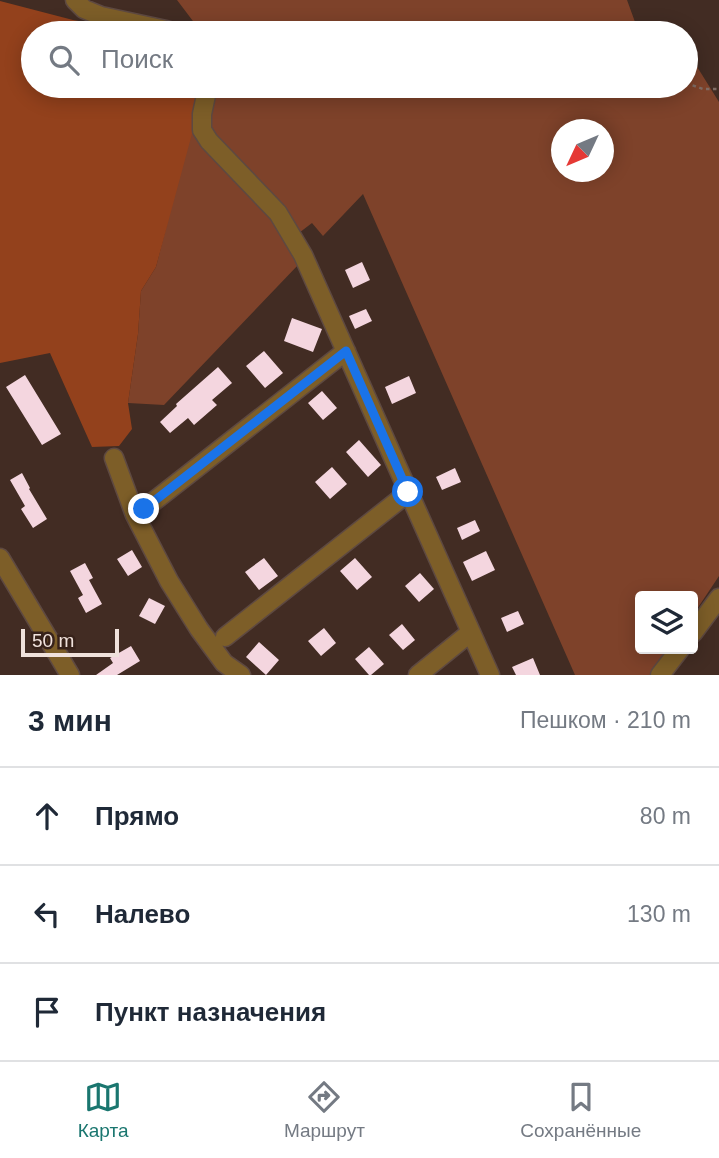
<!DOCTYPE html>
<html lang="ru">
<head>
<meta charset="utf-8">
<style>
  :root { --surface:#fff; --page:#f6f6f7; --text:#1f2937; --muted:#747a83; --line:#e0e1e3; --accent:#1a766f }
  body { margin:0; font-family:Arial,sans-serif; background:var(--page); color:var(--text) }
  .controls { position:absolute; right:21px; bottom:21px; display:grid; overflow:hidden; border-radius:7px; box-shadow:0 4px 18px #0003 }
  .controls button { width:63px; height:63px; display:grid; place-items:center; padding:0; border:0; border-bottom:2px solid var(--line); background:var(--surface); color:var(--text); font:35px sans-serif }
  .compass { position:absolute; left:551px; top:119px; width:63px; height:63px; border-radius:50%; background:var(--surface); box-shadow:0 4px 18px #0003; rotate:226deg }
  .scale { position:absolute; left:21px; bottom:18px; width:98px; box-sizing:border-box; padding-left:7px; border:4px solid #f0e2dc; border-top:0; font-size:19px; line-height:24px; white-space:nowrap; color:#f0e2dc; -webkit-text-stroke:5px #37221a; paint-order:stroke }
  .stop { position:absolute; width:21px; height:21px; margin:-16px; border:5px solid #1a73e8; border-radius:50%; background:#fff }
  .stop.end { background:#1a73e8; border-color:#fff; box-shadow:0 2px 7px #0008 }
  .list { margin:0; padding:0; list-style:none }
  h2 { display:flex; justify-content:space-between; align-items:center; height:91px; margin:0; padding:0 28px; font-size:30px }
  h2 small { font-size:23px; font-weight:400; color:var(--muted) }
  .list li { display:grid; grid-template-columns:46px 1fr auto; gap:21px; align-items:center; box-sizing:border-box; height:98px; padding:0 28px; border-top:2px solid var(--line) }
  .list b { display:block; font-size:26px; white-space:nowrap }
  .list em { font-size:23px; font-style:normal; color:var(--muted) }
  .icon { flex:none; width:38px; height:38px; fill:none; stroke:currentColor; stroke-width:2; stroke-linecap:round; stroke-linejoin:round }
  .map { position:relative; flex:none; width:719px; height:675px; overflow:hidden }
  .search { position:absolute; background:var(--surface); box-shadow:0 4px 18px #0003; left:21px; right:21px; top:21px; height:77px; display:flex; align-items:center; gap:18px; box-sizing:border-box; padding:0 24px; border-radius:38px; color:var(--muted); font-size:26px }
  .sheet { height:385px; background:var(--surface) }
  nav { display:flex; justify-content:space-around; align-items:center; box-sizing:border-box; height:98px; border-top:2px solid var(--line); background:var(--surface); font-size:19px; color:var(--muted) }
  nav a { display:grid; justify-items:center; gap:4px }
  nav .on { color:var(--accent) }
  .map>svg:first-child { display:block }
  .green { fill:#7e422a; fill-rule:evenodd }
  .forest { fill:#93411c }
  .building { fill:#f4d6df }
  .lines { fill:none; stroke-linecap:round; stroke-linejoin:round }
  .minor-casing { stroke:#5e4941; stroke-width:21 }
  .path { stroke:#7f6c64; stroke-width:2.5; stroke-dasharray:3.5 3.5; stroke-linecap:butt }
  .minor { stroke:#7d5e28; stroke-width:18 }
  .route { stroke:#1a73e8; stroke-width:9 }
</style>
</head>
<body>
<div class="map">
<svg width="719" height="675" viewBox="0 0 719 675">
  <rect width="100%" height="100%" fill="#422c23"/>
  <path class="green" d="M177,0H627L635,22L650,33H202Z
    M686,49L719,102V576L693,615V596H640V649H670L651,675H575L363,194L323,236L312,223L287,242L299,264L164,405L128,403L138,334L141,291L156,267L202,86H686ZM562,130H604V172H562Z"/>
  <path class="forest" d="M0,1L73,20L144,33H33V86H202L203,93L156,267L141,291L138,334L128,403L132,429L119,446L92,447L50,353L0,363Z"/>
  <path class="building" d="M362,262L370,280L353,288L345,270Z
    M366,309L372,321L355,329L349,316Z
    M292,318L322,329L313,352L284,341Z
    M264,351L283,373L265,388L246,366Z
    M218,367L232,383L212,400L217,405L194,425L188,418L170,433L160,422L177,406L176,404Z
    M25,375L61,434L42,445L6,387Z
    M409,376L416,393L392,404L385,387Z
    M322,391L337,408L323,420L308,403Z
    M359,440L381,465L368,477L346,452Z
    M332,467L347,484L330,499L315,482Z
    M455,468L461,482L442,490L436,477Z
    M22,473L30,488L29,489L47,519L33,528L21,509L25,506L10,480Z
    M475,520L480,531L462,540L457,528Z
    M132,550L142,567L128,576L117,559Z
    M486,551L495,570L472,581L463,562Z
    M264,558L278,576L259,590L245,572Z
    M355,558L372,577L357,590L340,571Z
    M85,563L93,578L89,580L102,604L86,613L78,598L83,595L70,571Z
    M420,573L434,589L419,602L405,586Z
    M149,598L165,606L155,624L139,616Z
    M518,611L524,624L507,632L501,618Z
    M402,624L415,640L403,650L389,635Z
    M324,628L336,643L321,656L308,641Z
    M259,642L279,660L266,675L246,657Z
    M131,646L140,661L117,675H96L113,663L110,658Z
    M369,647L384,664L371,675H369L355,659Z
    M533,658L540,675H516L512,667Z"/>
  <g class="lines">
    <g class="minor-casing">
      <path id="minor" d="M75,0L84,9L101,16L166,30L176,33
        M208,86L202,114V130L209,141L278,213L303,255L490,675
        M114,458L135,515L169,581L199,629L224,663L241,675
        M144,509L346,351
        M0,558L70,675
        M693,633L719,598
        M225,637L409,492
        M418,675L471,632
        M660,675L680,649"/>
    </g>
    <path class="path" d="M686,83L703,89H719"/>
    <use href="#minor" class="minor"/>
  </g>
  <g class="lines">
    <path class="route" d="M144,509L346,351L408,492"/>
  </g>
</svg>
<div class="controls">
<button><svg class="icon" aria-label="layers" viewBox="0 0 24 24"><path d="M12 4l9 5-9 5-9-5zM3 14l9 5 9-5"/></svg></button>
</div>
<svg class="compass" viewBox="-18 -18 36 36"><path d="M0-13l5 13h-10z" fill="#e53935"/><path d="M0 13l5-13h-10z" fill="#747a83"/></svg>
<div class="scale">50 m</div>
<div class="stop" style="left:408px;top:492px"></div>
<div class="stop end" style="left:144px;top:509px"></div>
<div class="search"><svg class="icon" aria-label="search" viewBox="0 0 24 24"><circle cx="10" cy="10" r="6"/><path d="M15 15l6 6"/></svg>Поиск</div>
</div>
<section class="sheet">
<h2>3 мин<small>Пешком · 210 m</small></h2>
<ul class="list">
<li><svg class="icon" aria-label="ahead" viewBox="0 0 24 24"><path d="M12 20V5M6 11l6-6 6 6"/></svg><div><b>Прямо</b></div><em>80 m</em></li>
<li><svg class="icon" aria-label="left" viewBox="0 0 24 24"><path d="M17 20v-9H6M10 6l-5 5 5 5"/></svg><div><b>Налево</b></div><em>130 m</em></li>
<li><svg class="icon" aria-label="arrive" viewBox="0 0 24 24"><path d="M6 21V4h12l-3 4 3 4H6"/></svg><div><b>Пункт назначения</b></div></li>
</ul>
</section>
<nav>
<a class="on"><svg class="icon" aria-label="map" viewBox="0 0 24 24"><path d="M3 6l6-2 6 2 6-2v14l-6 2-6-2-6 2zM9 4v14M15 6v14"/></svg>Карта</a>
<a><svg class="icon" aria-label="directions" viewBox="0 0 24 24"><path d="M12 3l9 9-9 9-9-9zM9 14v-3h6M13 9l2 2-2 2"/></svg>Маршрут</a>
<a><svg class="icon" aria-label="saved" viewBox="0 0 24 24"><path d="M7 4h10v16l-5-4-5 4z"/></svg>Сохранённые</a>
</nav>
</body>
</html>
